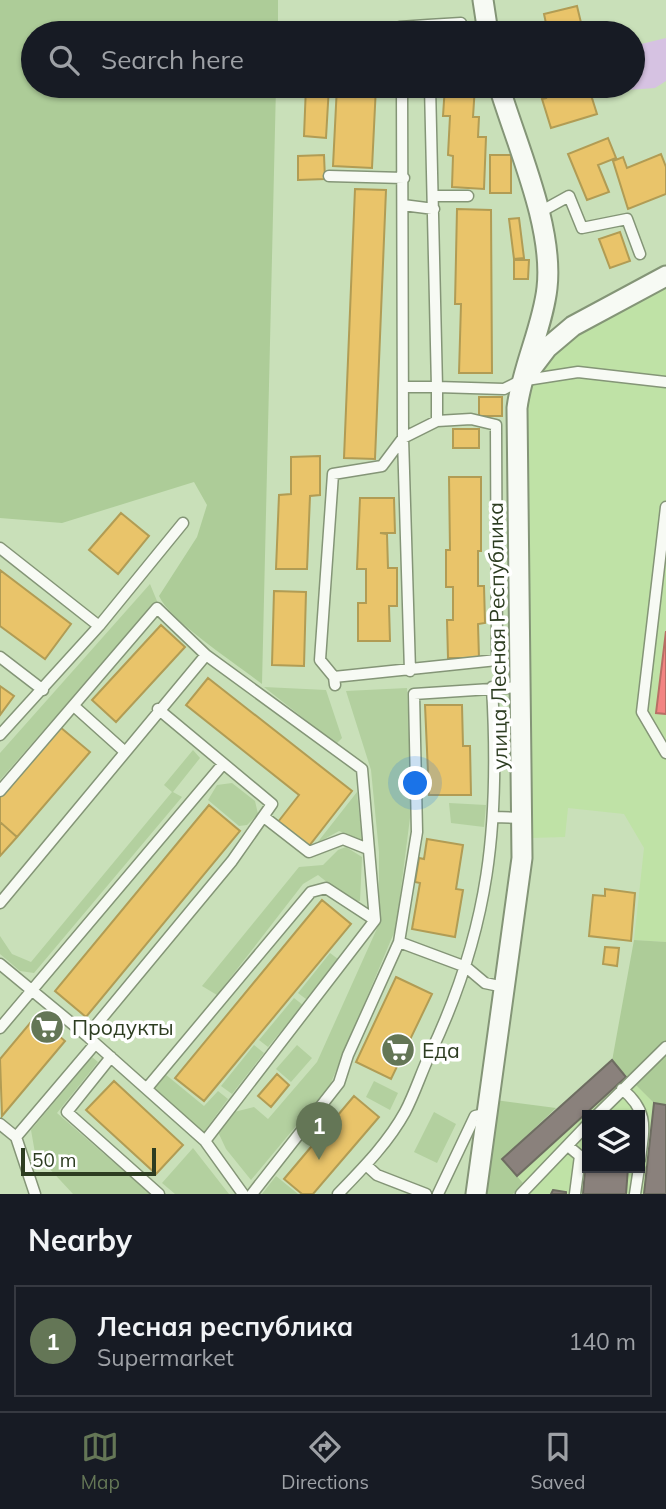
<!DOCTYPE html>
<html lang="en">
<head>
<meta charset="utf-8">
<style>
  :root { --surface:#171b24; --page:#20242c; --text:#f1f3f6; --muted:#9ea1a6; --line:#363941; --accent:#647656 }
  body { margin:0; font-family:Mulish,sans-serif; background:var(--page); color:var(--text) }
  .controls { position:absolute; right:21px; bottom:21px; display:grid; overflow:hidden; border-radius:0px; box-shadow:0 2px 5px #0004 }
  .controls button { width:63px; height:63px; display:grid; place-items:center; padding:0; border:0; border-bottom:2px solid var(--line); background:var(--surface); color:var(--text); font:35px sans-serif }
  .scale { position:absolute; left:21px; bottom:18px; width:135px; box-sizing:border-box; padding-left:7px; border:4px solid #2d3d21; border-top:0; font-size:19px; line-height:24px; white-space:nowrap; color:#2d3d21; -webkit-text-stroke:5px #fff; paint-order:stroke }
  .you { position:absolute; left:416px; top:784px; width:24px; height:24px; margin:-18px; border:5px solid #fff; border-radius:50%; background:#1a73e8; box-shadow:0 0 0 10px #1a73e833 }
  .badge { display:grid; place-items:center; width:46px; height:46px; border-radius:50%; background:var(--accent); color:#fff; font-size:23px; font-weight:700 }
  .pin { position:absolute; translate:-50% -58px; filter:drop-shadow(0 2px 4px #0008) }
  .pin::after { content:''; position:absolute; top:37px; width:24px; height:21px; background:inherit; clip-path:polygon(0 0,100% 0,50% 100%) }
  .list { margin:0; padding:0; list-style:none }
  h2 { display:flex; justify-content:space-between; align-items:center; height:91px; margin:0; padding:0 28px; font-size:30px }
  h2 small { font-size:23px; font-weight:400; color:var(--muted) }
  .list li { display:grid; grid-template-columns:46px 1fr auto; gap:21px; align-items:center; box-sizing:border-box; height:112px; margin:0 14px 14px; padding:0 14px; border:2px solid var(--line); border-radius:0px }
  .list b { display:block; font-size:26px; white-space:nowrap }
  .list p { margin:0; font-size:23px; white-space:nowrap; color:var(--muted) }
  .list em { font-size:23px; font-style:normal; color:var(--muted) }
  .icon { flex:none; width:38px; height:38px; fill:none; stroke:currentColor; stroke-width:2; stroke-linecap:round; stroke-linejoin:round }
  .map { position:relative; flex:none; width:666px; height:1194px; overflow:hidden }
  .search { position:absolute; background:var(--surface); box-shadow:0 2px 5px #0004; left:21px; right:21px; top:21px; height:77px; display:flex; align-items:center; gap:18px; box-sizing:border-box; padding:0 24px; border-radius:38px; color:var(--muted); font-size:26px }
  .sheet { height:217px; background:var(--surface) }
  nav { display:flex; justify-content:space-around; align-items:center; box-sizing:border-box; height:98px; border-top:2px solid var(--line); background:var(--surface); font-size:19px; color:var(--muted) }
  nav a { display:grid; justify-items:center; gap:4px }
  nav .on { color:var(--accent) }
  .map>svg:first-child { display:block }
  .built { fill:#bfe2a6; fill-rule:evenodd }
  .green { fill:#b3d09f }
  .forest { fill:#adcc98 }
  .water { fill:#d6c2e2 }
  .homes { fill:#e9c46a; stroke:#b19c54; stroke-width:2 }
  .health { fill:#f28482; stroke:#b76f65; stroke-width:2 }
  .industry { fill:#8a817c; stroke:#6e6d61; stroke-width:2 }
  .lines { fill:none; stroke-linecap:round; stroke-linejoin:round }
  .lane-casing { stroke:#849577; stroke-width:13 }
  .street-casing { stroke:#849577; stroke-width:23 }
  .lane { stroke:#f7faf4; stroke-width:10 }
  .street { stroke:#f7faf4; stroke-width:19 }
  .labels { text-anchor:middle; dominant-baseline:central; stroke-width:7; stroke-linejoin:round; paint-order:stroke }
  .street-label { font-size:21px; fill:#2d3d21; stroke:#fff }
  .poi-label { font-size:21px; fill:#2d3d21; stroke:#fff; text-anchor:start }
</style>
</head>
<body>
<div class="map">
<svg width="666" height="1194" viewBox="0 0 666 1194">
  <rect width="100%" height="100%" fill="#c9e0b9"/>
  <path class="built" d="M666,288V942L634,940L644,848L624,814L568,808L565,837L531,838L526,419L529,390L552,353L585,326Z
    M612,1060L654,1103L666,1105V1194H528L531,1191L502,1159ZM587,1115H640V1168H587Z"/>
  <path class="green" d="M150,584L157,601L0,780V753Z
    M264,687L326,690L342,738L336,744Z
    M407,688L412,802L396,928L330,1085L251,1180L226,1149L218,1132L234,1112L254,1107L268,1119L317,1062L379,924V852L371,770L346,691Z
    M193,750L200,758L173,792L182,797L34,973L20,971L0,954V936L12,954L31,962L172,792L164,785Z
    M232,783L255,801L258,814L247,825L239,826L208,800L217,785Z
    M357,792L362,840L339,831L317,843Z
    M449,803L486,805L484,827L451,823Z
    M346,847L362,857L360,901L352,902L318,875L303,884L217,995L202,986L299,867L323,865L338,850Z
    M330,953L338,959L306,999L298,993Z
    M294,998L303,1005L268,1047L259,1040Z
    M254,1045L264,1053L232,1094L221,1086Z
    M297,1045L312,1058L291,1082L276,1069Z
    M92,1057L98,1062L57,1113L150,1194H73L35,1153L31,1130Z
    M165,1074L204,1106L218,1091L228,1099L203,1133L153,1087Z
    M374,1081L398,1093L390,1110L366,1097Z
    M434,1112L456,1124L437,1163L414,1152Z
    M193,1148L229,1194H175L162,1183Z
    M276,1176L298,1194H262Z"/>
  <path class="forest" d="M0,0H278V33H33V86H276L262,684C238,665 170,621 159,596L197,537L207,505L194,482L62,523L0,518Z
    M634,940L666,942V1105L654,1103L612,1061Z
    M495,1100L556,1108L502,1159L523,1183L513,1194H485Z"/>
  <path class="water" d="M666,38V81L655,88L628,90L623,86H633V46Z"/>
  <path class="homes" d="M577,6L583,31L548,33L544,14Z
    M340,22L379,24V33H340Z
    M306,86H329L326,138L304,136Z
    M337,86H376L372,168L333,166Z
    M445,86H475L473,117H479L478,137H486L484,189L452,187L453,156L448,155L450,116H443Z
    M542,86H583L586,96L591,95L597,114L551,128L542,99L546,98Z
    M608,138L616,158L598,165L609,192L587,200L568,154Z
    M661,154L666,167V194L628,209L613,161L623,157L627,168Z
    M324,155L325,179L298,180V156Z
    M490,155H511V193H490Z
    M355,189L386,190L375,459L344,458Z
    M457,209L491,210L492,373H459L461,304H455Z
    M519,218L524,258L514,259L509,219Z
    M620,232L630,261L610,268L599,239Z
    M514,260H529L528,279H514Z
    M479,397H502V416H479Z
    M453,429H479V448H453Z
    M320,456V495L310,496L307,569H276L279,495L291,494V457Z
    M449,477H481V551H478V586H484L485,623L478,624L479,658H448L447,620H453V587H446V550H450Z
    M360,498H394L395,533H380L387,534L388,568H397V606H389L390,641H358V603H366V569H357Z
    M121,513L149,536L118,574L89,550Z
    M0,570L71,624L45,659L0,626Z
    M274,591L306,592L304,666L272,665Z
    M161,625L185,647L116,722L92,700Z
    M208,678L352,791L309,846L278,822L299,795L186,705Z
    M0,686L14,696L0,715Z
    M425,705H462L463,746H470L471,795H429Z
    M60,727L90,752L17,837L0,822V796Z
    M209,805L240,831L86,1017L55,991Z
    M0,822L17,837L0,856Z
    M427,839L463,845L456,889L463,890L455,937L412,929L420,883L415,882L419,858L424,859Z
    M605,889L635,893L631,941L589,936L593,895L605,896Z
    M322,900L351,924L204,1101L175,1078Z
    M605,947L619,948L617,966L603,964Z
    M396,977L432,994L391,1079L356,1062Z
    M36,1016L65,1041L2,1116L0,1059Z
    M277,1074L289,1085L271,1107L258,1096Z
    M114,1081L183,1145L156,1174L86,1110Z
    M354,1096L379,1117L313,1194H302L284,1179Z"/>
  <path class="health" d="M666,631V714L656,713Z"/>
  <path class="industry" d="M612,1060L626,1077L517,1176L502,1159Z
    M654,1103L666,1105V1194H644Z
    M586,1158L587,1168H628L626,1194H583Z
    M553,1190L566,1192V1194H551Z"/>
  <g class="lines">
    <g class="lane-casing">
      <path id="lane" d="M428,25L461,23
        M400,33V27L428,25V33
        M402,86L403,438L410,671
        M329,176L404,178
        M435,196H468
        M403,205L434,209
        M540,212L569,196L582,228L627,219L640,254
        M403,387H437L430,86
        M666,507L642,712L666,753
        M0,548L99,626
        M0,657L43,690
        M334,677L320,660L333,474L382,466L403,438L437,421
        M335,685L334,677L497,660L496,425L471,419L437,421V387L504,389L520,381L578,372L666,382
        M75,707L124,751
        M0,735L99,626L183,523
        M0,791L157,608L206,655
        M264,817L309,852L343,839L368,849
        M494,817L522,818
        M0,903L206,655L362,769L375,920L205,1141
        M399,942L466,967L485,983L504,987
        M0,964L87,1036L205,1141L243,1194
        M0,1028L223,764
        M87,1036L232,861L272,804L158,709
        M111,1057L67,1112L159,1194
        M147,1088L311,892L326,888L375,920
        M622,1089C649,1111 644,1128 640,1159
        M597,1115L666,1047
        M0,1124L16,1137L35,1194
        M16,1137L95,1044
        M568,1146L580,1156L575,1194
        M366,1165L377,1175L426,1194
        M252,1194L339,1083L348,1055L399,942L417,832L414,694L520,687
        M338,1194C362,1169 388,1143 405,1112C415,1093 421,1073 430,1054C490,928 500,824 492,687
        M438,1194L475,1116L485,1114
        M521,1194L587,1125
        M635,1194L639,1168"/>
    </g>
    <g class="street-casing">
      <path id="street" d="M483,0L488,33
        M528,373L547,348L573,326L666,276
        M476,1194L522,858L517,408C522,368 543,326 547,288C554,227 517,146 499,86"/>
    </g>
    <use href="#lane" class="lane"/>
    <use href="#street" class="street"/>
  </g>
  <defs>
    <g id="supermarket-disc" transform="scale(1.75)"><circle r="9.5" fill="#647656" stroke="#fff"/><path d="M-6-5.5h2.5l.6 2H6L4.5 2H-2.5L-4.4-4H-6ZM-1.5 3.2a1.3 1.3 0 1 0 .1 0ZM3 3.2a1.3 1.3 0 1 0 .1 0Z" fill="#fff"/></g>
  </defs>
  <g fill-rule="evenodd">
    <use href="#supermarket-disc" x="47" y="1027"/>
    <use href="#supermarket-disc" x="398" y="1050"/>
  </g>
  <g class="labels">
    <g class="street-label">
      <text transform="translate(497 636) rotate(-91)">улица Лесная Республика</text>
    </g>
    <g class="poi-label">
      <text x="72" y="1027">Продукты</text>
      <text x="422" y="1050">Еда</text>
    </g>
  </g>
</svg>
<div class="controls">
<button><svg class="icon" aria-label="layers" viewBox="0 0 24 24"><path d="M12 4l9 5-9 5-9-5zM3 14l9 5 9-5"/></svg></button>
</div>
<div class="scale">50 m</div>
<div class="you"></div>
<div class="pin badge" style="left:319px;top:1160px">1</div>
<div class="search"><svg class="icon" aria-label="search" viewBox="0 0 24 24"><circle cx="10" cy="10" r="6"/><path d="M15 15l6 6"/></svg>Search here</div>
</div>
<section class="sheet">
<h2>Nearby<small></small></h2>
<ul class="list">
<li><span class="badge">1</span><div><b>Лесная республика</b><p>Supermarket</p></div><em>140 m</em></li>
</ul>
</section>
<nav>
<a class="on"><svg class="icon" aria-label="map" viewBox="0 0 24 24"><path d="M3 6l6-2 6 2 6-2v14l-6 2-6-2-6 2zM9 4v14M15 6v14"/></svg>Map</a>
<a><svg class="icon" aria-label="directions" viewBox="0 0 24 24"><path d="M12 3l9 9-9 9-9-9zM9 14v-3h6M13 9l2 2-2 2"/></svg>Directions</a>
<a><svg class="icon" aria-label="saved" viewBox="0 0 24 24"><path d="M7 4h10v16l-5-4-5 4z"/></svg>Saved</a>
</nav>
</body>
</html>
